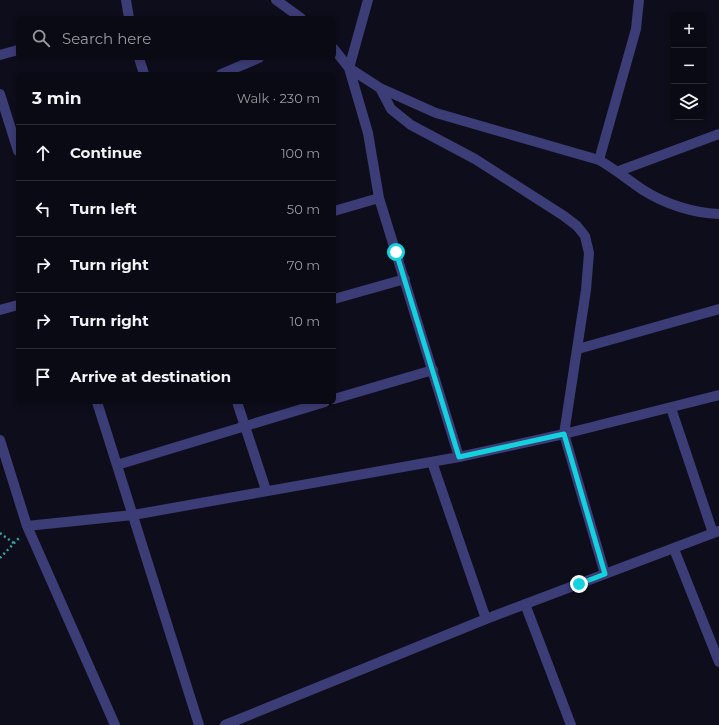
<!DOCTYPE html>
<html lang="en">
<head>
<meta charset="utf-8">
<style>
  :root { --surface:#0a0a14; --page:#181822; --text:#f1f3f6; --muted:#999aa0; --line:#2a2b34 }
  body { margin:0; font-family:Montserrat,sans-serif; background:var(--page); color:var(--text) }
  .controls { position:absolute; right:12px; top:12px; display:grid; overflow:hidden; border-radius:6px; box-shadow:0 2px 6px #0003 }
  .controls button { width:36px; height:36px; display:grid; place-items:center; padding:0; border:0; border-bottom:1px solid var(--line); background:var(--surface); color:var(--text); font:20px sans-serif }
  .stop { position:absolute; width:12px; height:12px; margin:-9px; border:3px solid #14d1de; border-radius:50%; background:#fff }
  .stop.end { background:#14d1de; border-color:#fff; box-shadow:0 1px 4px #0008 }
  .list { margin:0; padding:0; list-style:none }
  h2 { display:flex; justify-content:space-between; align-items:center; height:52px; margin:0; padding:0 16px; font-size:17px }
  h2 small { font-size:13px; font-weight:400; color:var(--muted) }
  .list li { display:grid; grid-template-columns:26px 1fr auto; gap:12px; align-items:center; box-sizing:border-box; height:56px; padding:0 16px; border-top:1px solid var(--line) }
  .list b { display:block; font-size:15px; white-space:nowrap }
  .list em { font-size:13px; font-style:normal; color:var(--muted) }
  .icon { flex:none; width:22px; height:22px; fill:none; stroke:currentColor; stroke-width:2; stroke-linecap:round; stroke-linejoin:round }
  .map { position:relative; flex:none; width:719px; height:725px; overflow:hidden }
  .search { position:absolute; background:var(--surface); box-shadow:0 2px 6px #0003; left:16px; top:16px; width:320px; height:44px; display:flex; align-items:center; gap:10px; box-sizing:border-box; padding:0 14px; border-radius:6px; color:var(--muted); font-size:15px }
  .panel { position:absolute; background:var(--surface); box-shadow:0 2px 6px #0003; left:16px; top:72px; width:320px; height:332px; border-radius:6px }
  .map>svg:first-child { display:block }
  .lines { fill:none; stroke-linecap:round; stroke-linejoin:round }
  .path { stroke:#37a398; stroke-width:2.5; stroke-dasharray:2 3; stroke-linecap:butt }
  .minor { stroke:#3c3c76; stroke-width:10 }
  .route { stroke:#14d1de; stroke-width:5 }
</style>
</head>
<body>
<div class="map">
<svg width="719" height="725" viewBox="0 0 719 725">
  <rect width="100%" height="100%" fill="#0e0d1b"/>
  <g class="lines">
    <path class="path" d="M0,533L15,544
      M0,558L19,538"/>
    <path class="minor" d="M126,0L129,18
      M276,0L301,18
      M368,0L349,68L368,133L379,198L459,457
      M334,49L349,68L380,88L436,113L599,160C615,169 628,180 643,190C665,204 693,213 719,214
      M0,55L18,50
      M139,58L144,74
      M221,74L259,58
      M380,88L391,109L411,125L475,159L564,216L577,226L585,236L589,253L586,290L564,434L605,574
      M0,94L18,151
      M599,160L636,29L639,0
      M619,171L719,134
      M334,211L379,198
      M334,299L405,279
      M0,310L18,305
      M578,349L719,309
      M334,399L433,370
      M97,402L199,725
      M237,402L266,490
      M671,408L713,533
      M0,440L27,526L115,725
      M432,462L486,619
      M117,465L325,402
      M27,526L133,515L459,457L564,434L719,395
      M674,549L719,662
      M525,604L571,725
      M225,725L486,619L719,531"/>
  </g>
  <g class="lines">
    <path class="route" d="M396,252L459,457L564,434L605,574L579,584"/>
  </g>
</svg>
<div class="controls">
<button>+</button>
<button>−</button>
<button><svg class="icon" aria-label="layers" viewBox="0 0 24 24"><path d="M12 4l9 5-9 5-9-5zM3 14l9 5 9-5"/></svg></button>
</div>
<div class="stop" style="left:396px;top:252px"></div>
<div class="stop end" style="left:579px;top:584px"></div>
<div class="search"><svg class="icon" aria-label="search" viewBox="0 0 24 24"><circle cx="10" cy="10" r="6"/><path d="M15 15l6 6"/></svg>Search here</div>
<section class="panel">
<h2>3 min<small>Walk · 230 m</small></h2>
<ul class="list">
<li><svg class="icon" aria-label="ahead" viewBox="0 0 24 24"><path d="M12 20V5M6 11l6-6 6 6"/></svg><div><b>Continue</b></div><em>100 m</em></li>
<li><svg class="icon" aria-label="left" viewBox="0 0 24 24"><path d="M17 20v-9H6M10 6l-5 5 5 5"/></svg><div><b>Turn left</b></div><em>50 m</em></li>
<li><svg class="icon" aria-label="right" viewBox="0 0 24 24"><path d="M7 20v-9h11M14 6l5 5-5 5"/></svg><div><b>Turn right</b></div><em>70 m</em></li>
<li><svg class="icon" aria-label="right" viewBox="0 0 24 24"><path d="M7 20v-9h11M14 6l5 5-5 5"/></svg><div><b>Turn right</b></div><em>10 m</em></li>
<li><svg class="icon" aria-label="arrive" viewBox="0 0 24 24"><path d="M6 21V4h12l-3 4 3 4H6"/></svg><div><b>Arrive at destination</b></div></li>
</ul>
</section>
</div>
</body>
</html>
